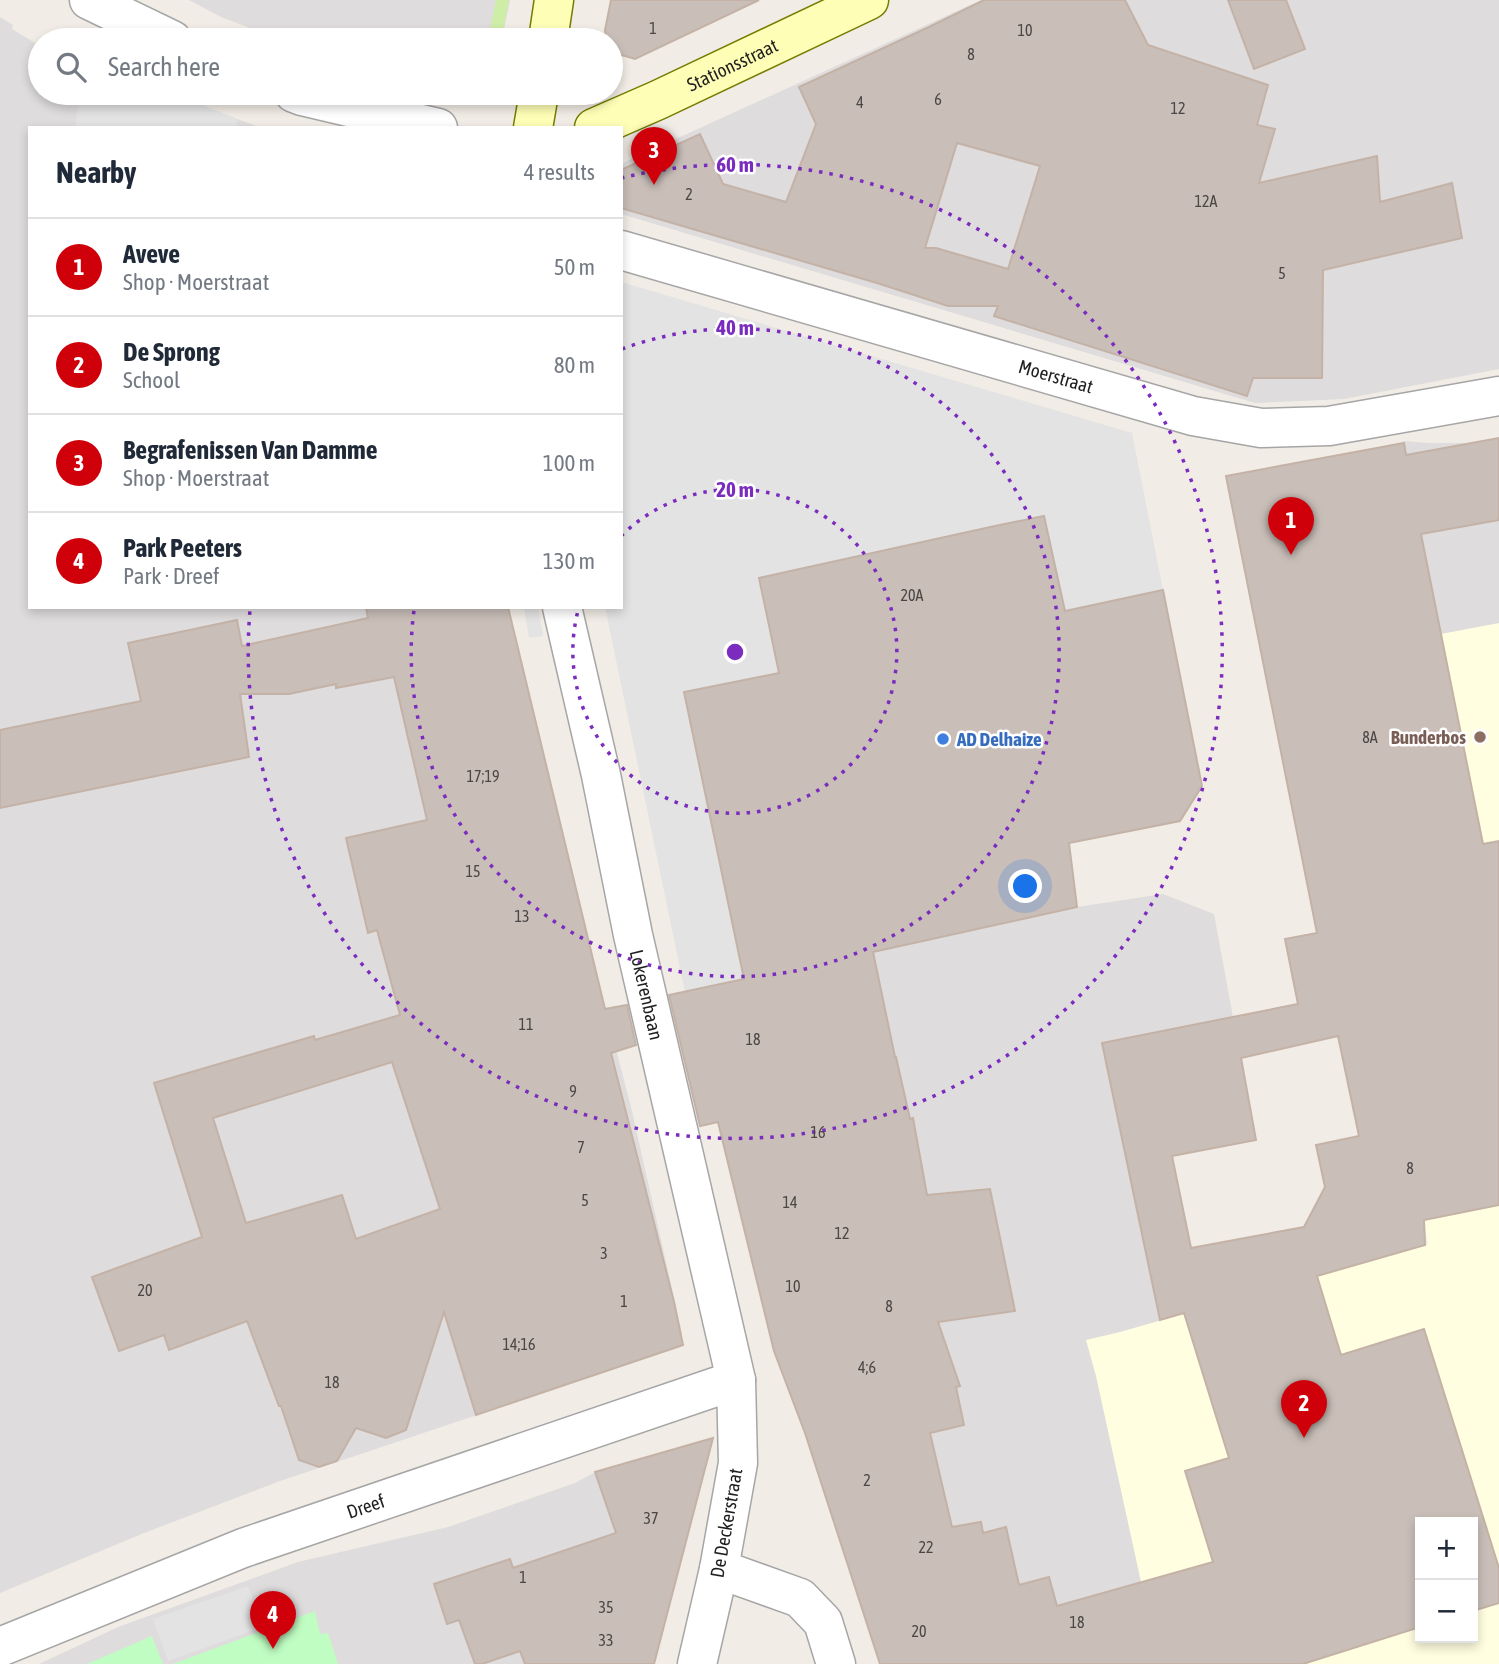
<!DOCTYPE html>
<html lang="en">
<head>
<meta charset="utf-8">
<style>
  :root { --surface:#fff; --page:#f2f2f3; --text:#1f2937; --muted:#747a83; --line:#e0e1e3; --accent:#cf000a }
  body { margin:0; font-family:"Asap Condensed",sans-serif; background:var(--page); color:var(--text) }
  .controls { position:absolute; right:21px; bottom:21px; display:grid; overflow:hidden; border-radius:0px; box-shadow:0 4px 10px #0003 }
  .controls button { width:63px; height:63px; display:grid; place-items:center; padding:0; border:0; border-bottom:2px solid var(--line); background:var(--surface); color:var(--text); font:35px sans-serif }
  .you { position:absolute; left:1026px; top:887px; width:24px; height:24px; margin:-18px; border:5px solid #fff; border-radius:50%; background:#1a73e8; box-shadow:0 0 0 10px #1a73e833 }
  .badge { display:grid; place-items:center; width:46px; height:46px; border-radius:50%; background:var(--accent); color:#fff; font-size:23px; font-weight:700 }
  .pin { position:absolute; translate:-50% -58px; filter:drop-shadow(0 2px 4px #0008) }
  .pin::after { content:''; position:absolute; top:37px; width:24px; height:21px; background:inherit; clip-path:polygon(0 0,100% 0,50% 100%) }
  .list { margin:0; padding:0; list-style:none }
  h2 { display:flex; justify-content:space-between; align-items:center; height:91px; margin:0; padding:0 28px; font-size:30px }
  h2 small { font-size:23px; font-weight:400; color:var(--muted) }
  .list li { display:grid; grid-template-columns:46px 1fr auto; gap:21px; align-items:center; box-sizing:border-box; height:98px; padding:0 28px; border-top:2px solid var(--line) }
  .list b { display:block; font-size:26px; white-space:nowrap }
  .list p { margin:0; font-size:23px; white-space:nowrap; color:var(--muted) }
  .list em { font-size:23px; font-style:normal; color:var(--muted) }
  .icon { flex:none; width:38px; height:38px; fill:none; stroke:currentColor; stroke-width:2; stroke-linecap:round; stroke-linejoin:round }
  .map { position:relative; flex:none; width:1499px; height:1664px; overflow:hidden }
  .search { position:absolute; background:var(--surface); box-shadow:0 4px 10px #0003; left:28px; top:28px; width:595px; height:77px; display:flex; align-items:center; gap:18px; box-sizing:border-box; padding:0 24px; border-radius:38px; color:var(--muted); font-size:26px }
  .panel { position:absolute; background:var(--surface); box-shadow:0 4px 10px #0003; left:28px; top:126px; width:595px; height:483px; border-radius:0px }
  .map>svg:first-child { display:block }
  .residential { fill:#dedcdc; fill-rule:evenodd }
  .education { fill:#fffee0; fill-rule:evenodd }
  .grass { fill:#ceeea8 }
  .park { fill:#c0fdc2 }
  .parking { fill:#e3e3e3 }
  .building { fill:#c9beb8; stroke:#c4b2a6; stroke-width:2; fill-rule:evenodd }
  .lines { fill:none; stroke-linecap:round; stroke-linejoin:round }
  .street-casing { stroke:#a6a6a6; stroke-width:41 }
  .secondary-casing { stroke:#757d00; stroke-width:41 }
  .street { stroke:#fff; stroke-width:38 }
  .secondary { stroke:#fefeb6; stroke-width:38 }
  .ring { fill:none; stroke:#7b2cbf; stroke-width:3.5; stroke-dasharray:3.5 7 }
  .education-dot { fill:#8d6e63; stroke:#fff; stroke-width:2.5 }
  .shop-dot { fill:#3f7fe0; stroke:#fff; stroke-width:2.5 }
  .labels { text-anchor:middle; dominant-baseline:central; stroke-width:5; stroke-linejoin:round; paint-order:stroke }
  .number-label { font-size:16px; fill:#4a4745 }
  .street-label { font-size:19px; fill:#1f1f1f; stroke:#fff }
  .education-label { font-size:19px; font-weight:bold; fill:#785e54; stroke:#fff; text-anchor:end }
  .shop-label { font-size:19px; font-weight:bold; fill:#366cbe; stroke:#fff; text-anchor:start }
  .centre { fill:#7b2cbf; stroke:#fff; stroke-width:3.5 }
  .ring-label { font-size:21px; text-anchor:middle; font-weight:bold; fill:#7b2cbf; stroke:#fff; stroke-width:5; stroke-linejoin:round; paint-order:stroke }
</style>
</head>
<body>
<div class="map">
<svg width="1499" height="1664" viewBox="0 0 1499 1664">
  <rect width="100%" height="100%" fill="#f1ece5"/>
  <path class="residential" d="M189,0H510L502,40H282L221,17Z
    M981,0H1499V369L1344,399L1255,403L621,214V164Z
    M0,17L13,25L12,29L40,46V93H180L211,109L261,128H30V607H508L593,961L631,1107L682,1333L674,1349L280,1481L144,1533L0,1593Z
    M1499,438V841L1483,844L1403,441L1429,443H1470Z
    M1163,894L1214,914L1233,1017L1102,1044L1160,1319L1428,1244L1499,1205V1664L879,1659L878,1657L805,1433L774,1348L732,1179V1174L717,1122L873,952L1077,907ZM1420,1522H1473V1638H1420Z
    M703,1441L706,1459L654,1664H39L118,1627L298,1562L448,1527L575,1483L595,1472Z"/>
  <path class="education" d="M1499,623V841L1483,844L1441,634Z
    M1499,1205V1664H1066L1141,1582L1096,1376L1086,1340L1120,1332L1428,1244L1423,1220ZM1420,1522H1473V1638H1420Z"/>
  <path class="grass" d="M496,0H509L501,40H488Z"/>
  <path class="park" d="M315,1611L320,1634L328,1633L338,1664H173Z
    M152,1636L163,1664H87Z"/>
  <path class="parking" d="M80,93H180L211,109L237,119V128H75Z
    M621,282L1132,433L1163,590L1065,611L1044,517L779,673L684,692L744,979L685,992L605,607H621Z
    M524,607H538L543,636L529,638Z
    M248,1586L263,1627L168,1661L153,1619Z"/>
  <path class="building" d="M611,0H759L635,59L618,54L611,49V40H606L605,30Z
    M984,0H1125L1148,45L1268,85L1257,125L1275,129L1259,183L1377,156L1380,202L1452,183L1462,238L1323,270L1322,378H1253L1247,396L994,316L998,306H948L877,283L621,208V170L700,134L723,184L786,202L816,124L799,87L929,27ZM957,143L1040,166L1008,269L936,248H925Z
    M1228,0H1286L1305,49L1254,69Z
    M1499,438V520L1421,534L1483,844L1499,841V1205L1424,1220L1425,1245L1317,1276L1341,1355L1424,1329L1499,1568V1603L1473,1611V1522H1420V1627L1303,1664H880L805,1433L774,1351L718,1122L700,1126L669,995L744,979L684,692L779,673L759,578L995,526L1044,516L1065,611L1163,590L1202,786L1180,821L1069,843L1077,907L873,952L895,1057H896L910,1119L913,1118L927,1195L990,1189L1015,1311L938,1322L960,1386L956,1387L964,1425L930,1433L952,1527L981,1522L983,1533L1006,1527L1019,1585L1049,1577L1057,1606L1213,1562L1185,1471L1229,1458L1184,1313L1160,1320L1102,1043L1298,1004L1285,939L1317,933L1226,476L1404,443L1406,455ZM1338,1036L1359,1136L1316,1145L1325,1187L1304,1227L1191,1248L1172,1156L1256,1140L1241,1058Z
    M366,607H508L605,1009L627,1005L636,1045L611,1053L674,1302L683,1345L476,1415L444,1312L406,1430L386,1438L356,1428L337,1461L319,1467L299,1460L281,1406H279L247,1321L169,1350L164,1335L119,1351L92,1277L202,1237L154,1083L314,1036L315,1040L400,1015L377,930L368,933L346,838L427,820L394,677L336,688V684L289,694H240L249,757L0,808V730L141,701L128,643L237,620L242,646L368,618ZM392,1062L440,1209L356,1239L342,1195L246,1223L213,1118Z
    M713,1438L654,1664H525L520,1651L482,1664H475L459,1620L447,1624L434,1584L510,1559L513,1568L616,1533L595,1472Z"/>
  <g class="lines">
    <g class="street-casing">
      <g id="street">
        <path d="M89,0L172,40"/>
        <path d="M294,93L302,96L438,128"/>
        <path id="s1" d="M621,250L1193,416L1261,428L1329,426L1499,396"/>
        <path id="s2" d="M562,607L601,775L633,935L736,1380L738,1463L719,1569L697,1664"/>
        <path d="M719,1569L800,1598L823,1622L836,1664"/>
        <path id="s3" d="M0,1647L243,1548L736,1380"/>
      </g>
    </g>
    <g class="secondary-casing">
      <g id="secondary">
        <path d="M548,40L554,0"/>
        <path d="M533,128L539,93"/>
        <path id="s4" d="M594,128L658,100L869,0"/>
      </g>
    </g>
    <use href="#street" class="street"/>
    <use href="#secondary" class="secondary"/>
  </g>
  <g class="ring">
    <path d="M621 536A162 162 0 1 1 579 607"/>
    <path d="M622 349A324 324 0 1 1 414 610"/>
    <path d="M621 178A487 487 0 1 1 250 610"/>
  </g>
  <circle class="education-dot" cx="1480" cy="737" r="7"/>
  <circle class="shop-dot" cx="943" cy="739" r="7"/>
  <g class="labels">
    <g class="number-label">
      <text x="653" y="28">1</text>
      <text x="1025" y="30">10</text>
      <text x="971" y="54">8</text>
      <text x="938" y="99">6</text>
      <text x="860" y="102">4</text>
      <text x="1178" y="108">12</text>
      <text x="689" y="194">2</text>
      <text x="1206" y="201">12A</text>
      <text x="1282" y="273">5</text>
      <text x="912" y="595">20A</text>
      <text x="1370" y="737">8A</text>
      <text x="483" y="776">17;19</text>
      <text x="473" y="871">15</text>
      <text x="522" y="916">13</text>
      <text x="526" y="1024">11</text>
      <text x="753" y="1039">18</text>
      <text x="573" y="1091">9</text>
      <text x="818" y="1132">16</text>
      <text x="581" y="1147">7</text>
      <text x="1410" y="1168">8</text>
      <text x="585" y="1200">5</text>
      <text x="790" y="1202">14</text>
      <text x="842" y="1233">12</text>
      <text x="604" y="1253">3</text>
      <text x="793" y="1286">10</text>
      <text x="145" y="1290">20</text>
      <text x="624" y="1301">1</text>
      <text x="889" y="1306">8</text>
      <text x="519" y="1344">14;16</text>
      <text x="867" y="1367">4;6</text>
      <text x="332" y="1382">18</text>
      <text x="867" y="1480">2</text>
      <text x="651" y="1518">37</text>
      <text x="926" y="1547">22</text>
      <text x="523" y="1577">1</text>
      <text x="606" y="1607">35</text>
      <text x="1077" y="1622">18</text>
      <text x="919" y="1631">20</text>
      <text x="606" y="1640">33</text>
    </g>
    <g class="street-label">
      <text stroke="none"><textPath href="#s4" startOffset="152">Stationsstraat</textPath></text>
      <text stroke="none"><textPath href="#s1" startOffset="453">Moerstraat</textPath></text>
      <text stroke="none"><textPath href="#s2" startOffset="397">Lokerenbaan</textPath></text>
      <text stroke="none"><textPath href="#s3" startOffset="392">Dreef</textPath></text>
      <text transform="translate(726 1523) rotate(-80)">De Deckerstraat</text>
    </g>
    <g class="education-label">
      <text x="1466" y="737">Bunderbos</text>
    </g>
    <g class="shop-label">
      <text x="957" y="739">AD Delhaize</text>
    </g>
  </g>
  <circle cx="735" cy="652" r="10" class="centre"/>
  <g class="ring-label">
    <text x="735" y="172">60 m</text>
    <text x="735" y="335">40 m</text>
    <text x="735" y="497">20 m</text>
  </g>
</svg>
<div class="controls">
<button>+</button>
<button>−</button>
</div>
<div class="you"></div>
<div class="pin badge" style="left:1291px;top:555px">1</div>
<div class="pin badge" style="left:1304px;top:1438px">2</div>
<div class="pin badge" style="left:654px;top:185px">3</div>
<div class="pin badge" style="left:273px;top:1649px">4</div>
<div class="search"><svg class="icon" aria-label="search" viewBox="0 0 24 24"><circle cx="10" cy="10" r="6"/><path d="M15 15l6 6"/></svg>Search here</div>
<section class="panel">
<h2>Nearby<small>4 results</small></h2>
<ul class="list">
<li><span class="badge">1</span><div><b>Aveve</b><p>Shop · Moerstraat</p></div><em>50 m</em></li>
<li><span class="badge">2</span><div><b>De Sprong</b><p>School</p></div><em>80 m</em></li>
<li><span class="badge">3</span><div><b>Begrafenissen Van Damme</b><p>Shop · Moerstraat</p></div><em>100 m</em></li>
<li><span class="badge">4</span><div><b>Park Peeters</b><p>Park · Dreef</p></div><em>130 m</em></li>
</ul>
</section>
</div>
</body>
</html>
